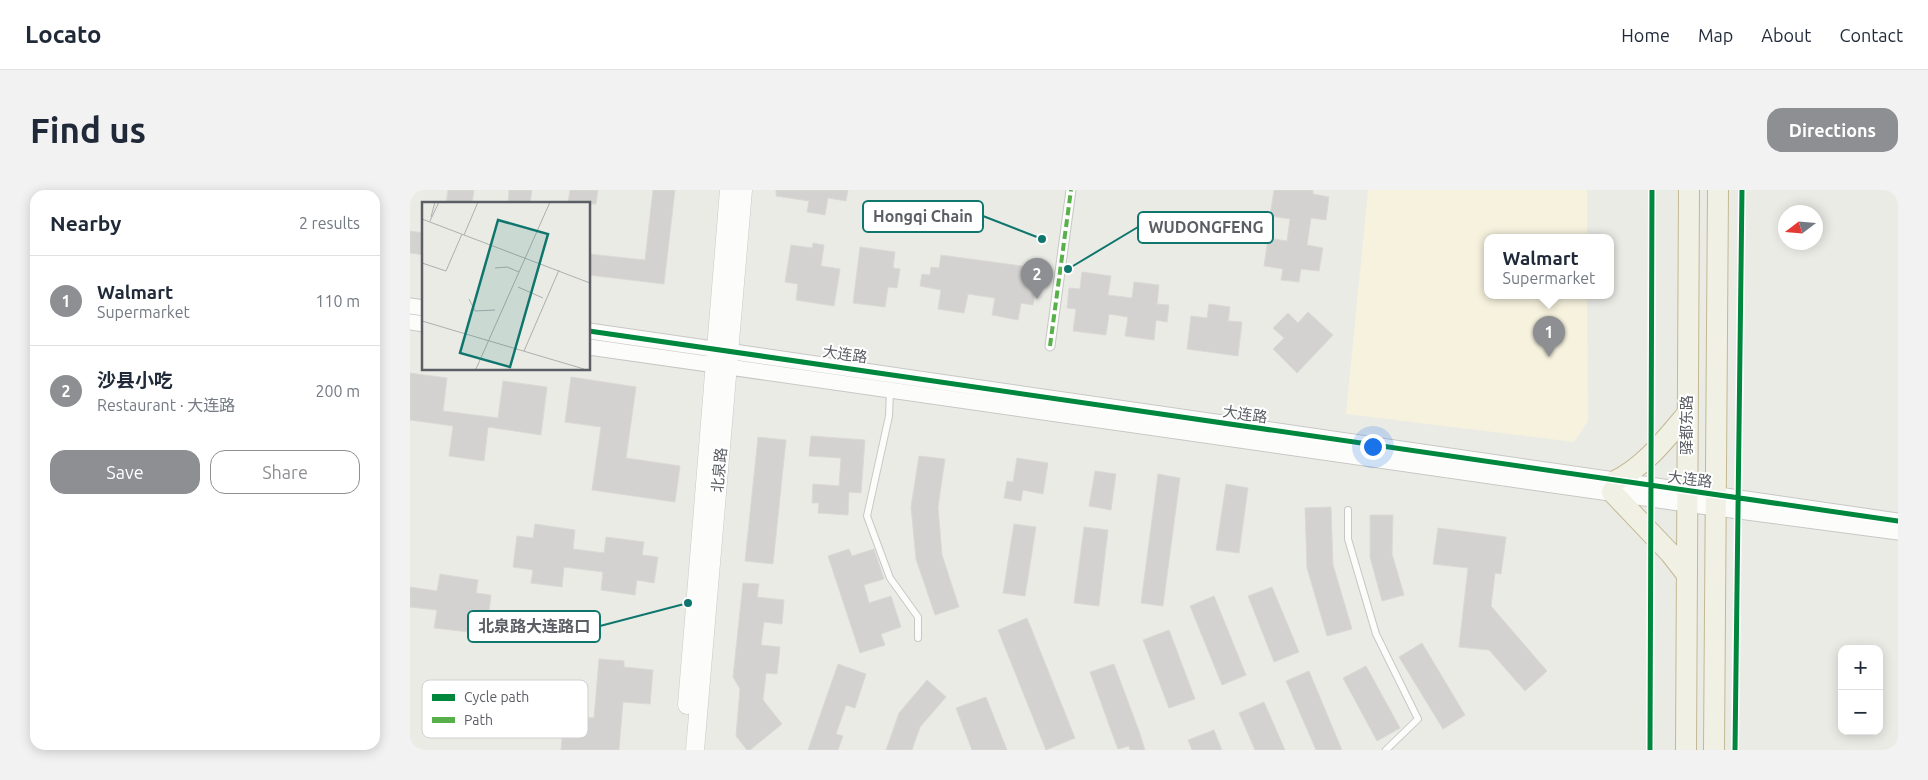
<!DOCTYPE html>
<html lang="en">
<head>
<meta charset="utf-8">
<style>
  :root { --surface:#fff; --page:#f2f2f3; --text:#1f2937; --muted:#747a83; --line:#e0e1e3; --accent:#8d8f92 }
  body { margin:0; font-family:Ubuntu,"Noto Sans SC",sans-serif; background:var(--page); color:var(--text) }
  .controls { position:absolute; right:15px; bottom:15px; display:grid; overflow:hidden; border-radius:10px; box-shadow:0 2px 12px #0003 }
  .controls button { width:45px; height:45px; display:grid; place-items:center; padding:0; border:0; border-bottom:1px solid var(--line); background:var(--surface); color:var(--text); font:25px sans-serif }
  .compass { position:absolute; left:1368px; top:15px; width:45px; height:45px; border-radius:50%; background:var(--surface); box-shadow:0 2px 12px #0003; rotate:254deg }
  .you { position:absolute; left:962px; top:256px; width:18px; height:18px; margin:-12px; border:4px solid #fff; border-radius:50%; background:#1a73e8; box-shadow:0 0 0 8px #1a73e833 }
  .badge { display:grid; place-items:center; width:32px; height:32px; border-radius:50%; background:var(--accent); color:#fff; font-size:16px; font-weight:700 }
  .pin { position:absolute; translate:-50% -41px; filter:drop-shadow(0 1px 2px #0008) }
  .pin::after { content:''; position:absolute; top:26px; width:18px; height:15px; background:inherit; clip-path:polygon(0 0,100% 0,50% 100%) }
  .popup { position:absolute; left:1074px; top:44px; width:130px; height:65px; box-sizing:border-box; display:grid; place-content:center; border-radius:10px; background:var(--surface); filter:drop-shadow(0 1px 4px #0005); font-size:16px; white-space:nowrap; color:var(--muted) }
  .popup b { font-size:19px; color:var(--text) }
  .popup::after { content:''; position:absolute; left:50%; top:100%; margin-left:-10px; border:10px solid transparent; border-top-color:var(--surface) }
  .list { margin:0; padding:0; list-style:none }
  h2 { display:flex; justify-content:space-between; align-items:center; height:65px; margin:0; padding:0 20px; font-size:21px }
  h2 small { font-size:16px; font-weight:400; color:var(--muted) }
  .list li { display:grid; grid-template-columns:32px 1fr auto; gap:15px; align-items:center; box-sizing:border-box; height:90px; padding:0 20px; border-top:1px solid var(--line) }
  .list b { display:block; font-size:19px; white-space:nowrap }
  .list p { margin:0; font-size:16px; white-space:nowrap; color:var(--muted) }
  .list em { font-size:16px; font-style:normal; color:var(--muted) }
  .actions { display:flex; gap:10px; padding:15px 20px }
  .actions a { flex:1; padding:11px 0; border:1px solid var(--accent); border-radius:15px; text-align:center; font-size:18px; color:var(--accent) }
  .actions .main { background:var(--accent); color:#fff }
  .map { position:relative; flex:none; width:1488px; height:560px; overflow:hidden; border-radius:15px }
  header { display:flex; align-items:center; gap:30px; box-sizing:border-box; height:70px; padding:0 25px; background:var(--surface); border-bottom:1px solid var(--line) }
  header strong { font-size:24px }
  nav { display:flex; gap:28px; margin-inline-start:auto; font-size:18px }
  .intro { display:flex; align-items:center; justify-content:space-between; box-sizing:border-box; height:120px; padding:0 30px }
  h1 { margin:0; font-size:35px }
  .button { padding:12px 22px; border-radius:15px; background:var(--accent); color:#fff; font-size:18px; font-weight:700 }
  main { display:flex; gap:30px; padding:0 30px }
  aside { flex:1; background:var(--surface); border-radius:15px; box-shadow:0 2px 12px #0003 }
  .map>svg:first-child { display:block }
  .commercial { fill:#f6f2de }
  .building { fill:#d3d2d0; stroke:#dad9d5 }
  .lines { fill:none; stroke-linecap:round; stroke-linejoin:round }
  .service-casing { stroke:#c7c8c6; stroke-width:8 }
  .pedestrian-casing { stroke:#c7c8c6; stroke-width:11 }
  .tertiary-casing { stroke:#c7c8c6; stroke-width:17 }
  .secondary-casing { stroke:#c8c8c7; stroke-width:19 }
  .trunk-casing { stroke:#c3b892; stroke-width:22 }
  .service { stroke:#fcfcfb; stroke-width:6 }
  .pedestrian { stroke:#fcfcfb; stroke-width:9 }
  .tertiary { stroke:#fcfcfb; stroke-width:15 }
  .secondary { stroke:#fcfcfb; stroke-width:18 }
  .trunk { stroke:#f1f0e4; stroke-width:20 }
  .quiet { stroke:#58b04a; stroke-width:4; stroke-dasharray:8 4; stroke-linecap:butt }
  .cycleway-casing { stroke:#fff; stroke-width:8 }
  .cycleway { stroke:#00873e; stroke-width:5 }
  .labels { text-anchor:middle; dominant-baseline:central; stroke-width:4; stroke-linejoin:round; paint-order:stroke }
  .street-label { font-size:15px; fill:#5b5e64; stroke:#fff }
  .inset-road { fill:none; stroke:#adafae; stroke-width:1 }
  .view { fill:#0f766e; fill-opacity:0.15; stroke:#0f766e; stroke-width:2.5 }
  .inset-edge { fill:none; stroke:#5b5e64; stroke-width:2.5 }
  .key { fill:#fff; stroke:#cecfd0; stroke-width:1 }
  .key-label { font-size:14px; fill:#5b5e64 }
  .leader { fill:none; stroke:#0f766e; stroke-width:2 }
  .callout-dot { fill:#0f766e; stroke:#fff; stroke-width:2 }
  .callout { fill:#fff; stroke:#0f766e; stroke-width:2 }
  .callout-label { font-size:16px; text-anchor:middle; font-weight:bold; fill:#5b5e64 }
</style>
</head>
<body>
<header>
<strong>Locato</strong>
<nav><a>Home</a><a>Map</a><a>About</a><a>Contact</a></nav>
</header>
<div class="intro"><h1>Find us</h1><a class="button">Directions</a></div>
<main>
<aside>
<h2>Nearby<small>2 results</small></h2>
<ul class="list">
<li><span class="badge">1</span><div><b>Walmart</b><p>Supermarket</p></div><em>110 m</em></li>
<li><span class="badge">2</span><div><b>沙县小吃</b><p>Restaurant · 大连路</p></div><em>200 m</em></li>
</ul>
<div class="actions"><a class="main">Save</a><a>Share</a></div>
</aside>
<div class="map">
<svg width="1488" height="560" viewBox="0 0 1488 560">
  <rect width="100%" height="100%" fill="#ebebe6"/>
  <path class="commercial" d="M958,0H1177V48H1078V106H1177L1178,231L1164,252L936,224Z"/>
  <path class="building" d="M38,0H64L62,14H36Z
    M99,0H122L120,14H98Z
    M160,0H188L186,14H158Z
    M243,0H265L254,94L179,85V64L235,70Z
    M366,0H438L436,11L418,8L415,25L397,22L399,11L366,6Z
    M864,0H903V4L919,7L916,30L901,28L897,55L913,58L909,81L891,79L889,92L871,90L873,79L854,76L858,48L877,51L880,29L860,26Z
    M0,41L14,43V65L0,63Z
    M403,53L414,55L411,76L430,79L424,116L386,110L388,94L375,92L381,55L402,58Z
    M450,57L485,62L483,78L490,79L487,98L478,97L475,117L443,113Z
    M531,65L619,77L616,91L626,93L623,115L611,113L608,130L582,125L585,108L558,104L554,123L528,119L531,100L510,96L512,84L520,85L521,77L529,78Z
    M672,82L701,86L698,105L722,108L724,92L749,95L747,114L759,115L757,132L746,130L744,150L715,146L718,127L699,124L696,145L663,141L666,119L657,118L659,98L670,99Z
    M799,114L820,117L818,131L832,132L828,166L777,159L781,126L797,128Z
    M898,122L923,145L887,183L863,159L874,148L863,138L878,123L888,133Z
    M0,183L37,188L33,221L88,228L93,191L137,197L131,245L78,237L74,271L39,266L43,236L0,230Z
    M161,187L226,197L216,268L270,276L265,312L182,300L191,237L155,232Z
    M401,246L455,250L451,303L439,302L438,325L408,323L409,313H402L403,294L429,296L431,268L399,266Z
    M348,247L376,250L363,374L335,371Z
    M509,266L535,269L528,317L532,365L549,417L525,425L506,369L501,317Z
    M607,268L638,273L633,304L613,300L611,311L594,308L597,291L603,292Z
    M685,281L706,284L701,320L679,316Z
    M748,284L770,288L753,416L731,413Z
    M816,294L838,298L829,363L806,360Z
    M921,317L923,375L942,439L917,446L897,378L895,318Z
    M960,325H983L982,364L994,405L972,411L960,367Z
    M125,334L165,340L163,359L194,363L196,347L234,352L232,365L248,367L244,393L227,390L225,405L191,400L193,382L154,377L152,397L121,393L123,380L103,377L107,346L123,348Z
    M604,334L626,337L615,406L593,403Z
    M674,337L698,340L689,416L664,413Z
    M1028,338L1096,347L1091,384L1085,383L1081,416L1137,481L1115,501L1079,460L1049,457L1058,378L1023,374Z
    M439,359L442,366L464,359L474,389L454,395L459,413L481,406L491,437L471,444L475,455L450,463L418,366Z
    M30,384L68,390L66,403L81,405L78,430L60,428L59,442L24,438L27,420L0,417V397L27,401Z
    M333,393L349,394L347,407L374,410L372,434L354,432L351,455L370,457L367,484L356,483L353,510L372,534L340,560H337L326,546L330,499L323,487Z
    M862,397L889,462L864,472L838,406Z
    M804,406L836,485L812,495L780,416Z
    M617,428L665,548L636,560L588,440Z
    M759,440L785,509L759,518L733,450Z
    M1012,453L1055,525L1033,539L989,467Z
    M189,469L214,471V477L243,480L240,514L213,512L209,560H151L154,526L184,528Z
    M428,474L456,484L445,518L436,515L426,544L433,546L428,560H398Z
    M704,474L730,544L735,560H720L719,556L708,559L706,554L680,482Z
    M956,476L990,538L967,551L933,488Z
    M899,481L932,560H906L876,491Z
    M517,490L536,507L510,537L502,560H476L489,523Z
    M576,507L597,560H562L546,518Z
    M854,512L875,560H845L829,523Z
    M804,540L812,560H782L778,550Z"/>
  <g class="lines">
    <g class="service-casing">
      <path id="service" d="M480,200L479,226L457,326L480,388L508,427V448
        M938,320V349L966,444L1008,529L976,560"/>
    </g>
    <g class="pedestrian-casing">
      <path id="pedestrian" d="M640,156L661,0"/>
    </g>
    <g class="tertiary-casing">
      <path id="tertiary" d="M0,116L14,118
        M0,132L14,134
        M179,141L1488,331
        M179,157L1276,314L1488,342"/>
    </g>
    <g class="secondary-casing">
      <path id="secondary" d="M277,515L319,0
        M285,560L333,0"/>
    </g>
    <g class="trunk-casing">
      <path id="trunk" d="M1205,291C1234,277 1255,250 1276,225
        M1202,302L1260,363L1277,385
        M1276,560L1279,0
        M1304,560L1308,0"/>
    </g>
    <use href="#service" class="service"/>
    <use href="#pedestrian" class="pedestrian"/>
    <use href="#tertiary" class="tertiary"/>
    <use href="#secondary" class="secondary"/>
    <use href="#trunk" class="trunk"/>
    <path class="quiet" d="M640,156L661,0"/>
    <g class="cycleway-casing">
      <path id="cycleway" d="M179,141L1488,331
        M1240,560L1242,0
        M1325,560L1332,0"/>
    </g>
    <use href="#cycleway" class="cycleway"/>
  </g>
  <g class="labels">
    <g class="street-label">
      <text transform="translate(435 164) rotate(8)">大连路</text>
      <text transform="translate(835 224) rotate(8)">大连路</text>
      <text transform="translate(1276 235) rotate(-90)">驿都东路</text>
      <text transform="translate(309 280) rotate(-85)">北泉路</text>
      <text transform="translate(1280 289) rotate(7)">大连路</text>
    </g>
  </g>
  <g transform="translate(12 12)">
    <rect width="168" height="168" fill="#ebebe6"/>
    <path class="inset-road" d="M9,15L13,0M0,17L168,81M8,19L17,0M42,33L56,0M0,61L24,69L40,32M73,66L85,65L97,70M96,85L121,96M47,97L53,109L73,108M0,119L162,167M102,149L137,68M54,167L128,0"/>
    <path class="view" d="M76,18L126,32L88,165L38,151Z"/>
    <rect width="168" height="168" class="inset-edge"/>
  </g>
  <rect x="12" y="490" width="166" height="58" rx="8" class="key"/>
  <rect x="22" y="504" width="23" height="7" fill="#00873e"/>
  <rect x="22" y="527" width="23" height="6" fill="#58b04a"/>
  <g class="key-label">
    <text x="54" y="512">Cycle path</text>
    <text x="54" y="535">Path</text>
  </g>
  <path class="leader" d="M632 49L573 26M658 79L728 37M278 413L190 436"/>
  <g class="callout-dot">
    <circle cx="632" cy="49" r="5"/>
    <circle cx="658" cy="79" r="5"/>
    <circle cx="278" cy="413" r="5"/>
  </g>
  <g class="callout">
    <rect x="453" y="11" width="120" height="31" rx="5"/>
    <rect x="728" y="22" width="135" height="31" rx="5"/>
    <rect x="58" y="421" width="132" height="31" rx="5"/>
  </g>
  <g class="callout-label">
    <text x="513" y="32">Hongqi Chain</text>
    <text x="796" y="43">WUDONGFENG</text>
    <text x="124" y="442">北泉路大连路口</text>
  </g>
</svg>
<div class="controls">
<button>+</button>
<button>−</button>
</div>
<svg class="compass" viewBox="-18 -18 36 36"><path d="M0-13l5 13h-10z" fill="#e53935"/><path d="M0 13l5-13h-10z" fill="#747a83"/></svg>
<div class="you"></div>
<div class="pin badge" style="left:1139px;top:167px">1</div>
<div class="popup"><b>Walmart</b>Supermarket</div>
<div class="pin badge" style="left:627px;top:109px">2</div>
</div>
</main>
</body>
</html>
